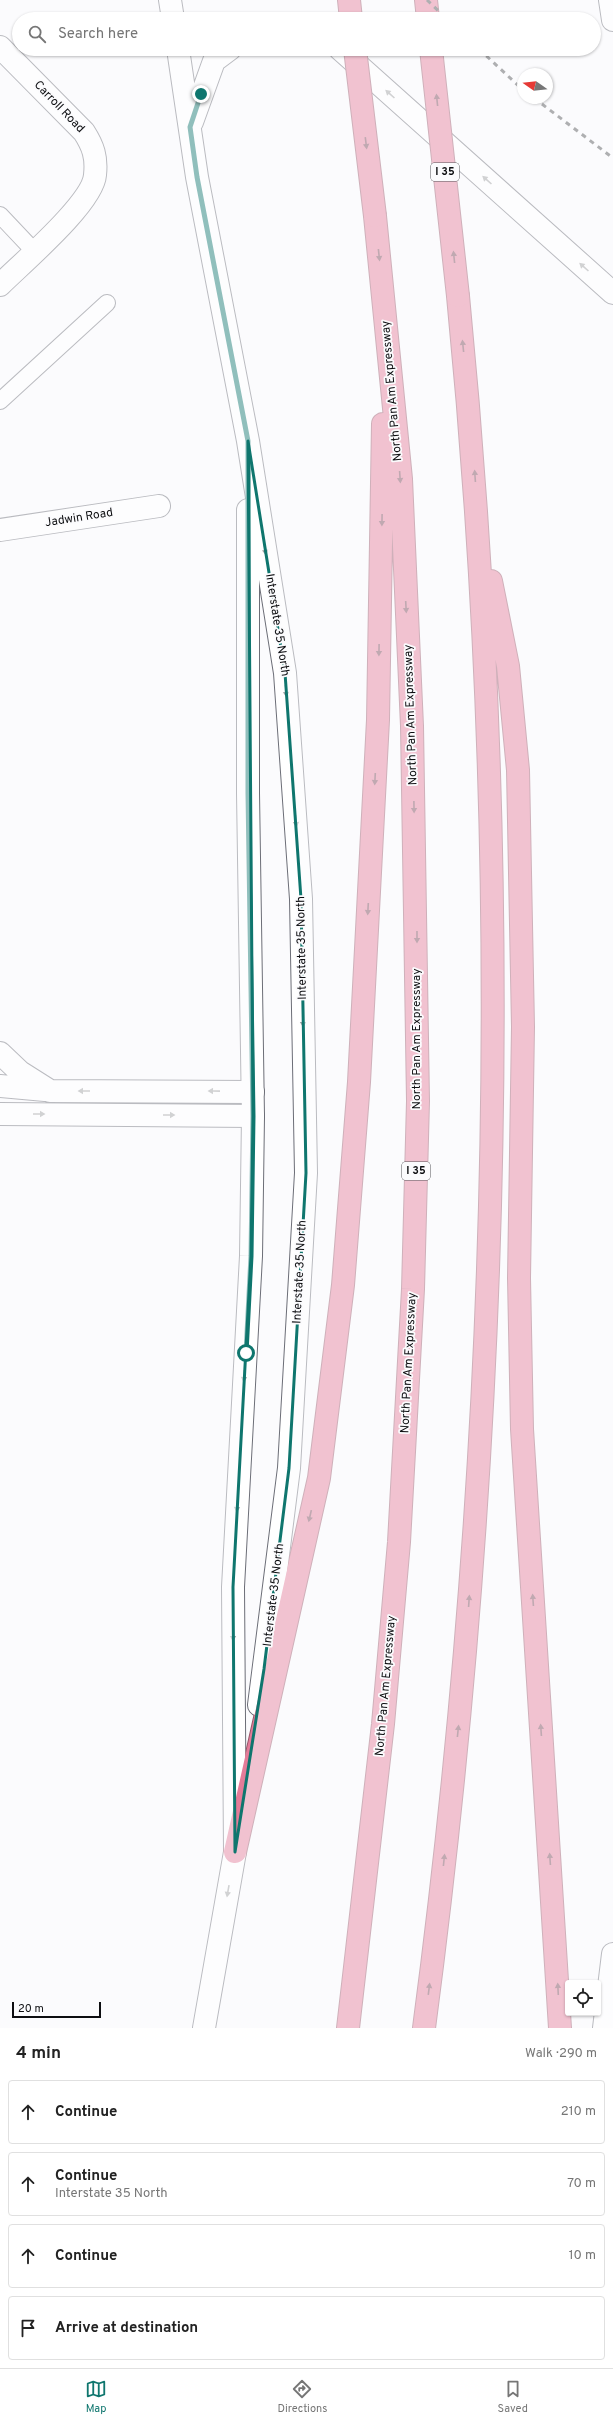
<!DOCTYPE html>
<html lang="en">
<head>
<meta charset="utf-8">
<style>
  :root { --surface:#fff; --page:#f2f2f2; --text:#222; --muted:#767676; --line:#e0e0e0; --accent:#0f766e }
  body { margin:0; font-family:Overpass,sans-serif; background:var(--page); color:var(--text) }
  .controls { position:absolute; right:12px; bottom:12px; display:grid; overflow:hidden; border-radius:4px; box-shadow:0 1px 3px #0004 }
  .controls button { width:36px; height:36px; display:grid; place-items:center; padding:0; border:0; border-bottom:1px solid var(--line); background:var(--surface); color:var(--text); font:20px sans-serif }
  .compass { position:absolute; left:517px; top:68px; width:36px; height:36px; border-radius:50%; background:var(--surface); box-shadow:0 1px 3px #0004; rotate:284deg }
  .scale { position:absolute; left:12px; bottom:10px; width:89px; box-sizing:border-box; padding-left:4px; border:2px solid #0d0e11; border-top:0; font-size:11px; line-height:14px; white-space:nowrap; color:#0d0e11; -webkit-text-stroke:3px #fbfbfd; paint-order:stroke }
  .stop { position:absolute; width:12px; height:12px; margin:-9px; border:3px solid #0f766e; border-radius:50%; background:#fff }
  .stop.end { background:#0f766e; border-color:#fff; box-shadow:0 1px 4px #0008 }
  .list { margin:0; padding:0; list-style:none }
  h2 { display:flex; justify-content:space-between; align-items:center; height:52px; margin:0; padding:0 16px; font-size:17px }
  h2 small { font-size:13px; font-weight:400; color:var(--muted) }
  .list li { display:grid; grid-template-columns:26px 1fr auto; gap:12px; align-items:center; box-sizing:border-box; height:64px; margin:0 8px 8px; padding:0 8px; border:1px solid var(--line); border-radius:4px }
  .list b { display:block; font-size:15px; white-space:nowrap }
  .list p { margin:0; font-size:13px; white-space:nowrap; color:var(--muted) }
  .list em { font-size:13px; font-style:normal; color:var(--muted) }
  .icon { flex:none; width:22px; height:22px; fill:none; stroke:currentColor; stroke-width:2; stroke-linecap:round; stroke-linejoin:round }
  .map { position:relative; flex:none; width:613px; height:2028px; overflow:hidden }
  .search { position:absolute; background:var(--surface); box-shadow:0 1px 3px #0004; left:12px; right:12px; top:12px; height:44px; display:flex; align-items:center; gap:10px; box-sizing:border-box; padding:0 14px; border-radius:22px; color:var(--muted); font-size:15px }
  .sheet { height:340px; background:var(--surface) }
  nav { display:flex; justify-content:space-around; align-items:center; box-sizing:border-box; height:56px; border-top:1px solid var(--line); background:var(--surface); font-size:11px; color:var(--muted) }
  nav a { display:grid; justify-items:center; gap:2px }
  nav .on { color:var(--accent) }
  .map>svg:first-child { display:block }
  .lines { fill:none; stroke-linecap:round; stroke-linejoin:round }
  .service-casing { stroke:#6c6e77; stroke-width:18 }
  .minor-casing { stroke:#6c6e77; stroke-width:24 }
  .secondary-casing { stroke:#6c6e77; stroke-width:24 }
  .motorway-casing { stroke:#995669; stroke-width:24 }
  .service { stroke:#fff; stroke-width:16 }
  .minor { stroke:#fff; stroke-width:22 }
  .secondary { stroke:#fff; stroke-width:22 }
  .motorway { stroke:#e47c99; stroke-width:22 }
  .rail { stroke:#515254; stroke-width:3; stroke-dasharray:5 5; stroke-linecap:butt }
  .motorway-bridge-casing { stroke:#995669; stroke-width:24; stroke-linecap:butt }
  .motorway-bridge { stroke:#e47c99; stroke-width:22 }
  .oneway { fill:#9e9fa0 }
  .oneway2 { fill:#784555 }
  .route { stroke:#0f766e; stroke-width:5 }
  .marked { fill:none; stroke:#0f766e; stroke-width:3; stroke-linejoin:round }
  .labels { text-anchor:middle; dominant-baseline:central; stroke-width:3.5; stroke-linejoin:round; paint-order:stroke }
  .shield { fill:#fbfbfd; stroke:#545558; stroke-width:1 }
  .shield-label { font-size:11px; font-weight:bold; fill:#0d0e11 }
  .street-label { font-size:12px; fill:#0d0e11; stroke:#fbfbfd }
</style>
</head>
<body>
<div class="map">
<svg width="613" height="2028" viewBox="0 0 613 2028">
  <rect width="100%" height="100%" fill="#fbfbfd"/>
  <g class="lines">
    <g class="service-casing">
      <path id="service" d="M0,215L34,251
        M0,401L107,303"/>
    </g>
    <g class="minor-casing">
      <path id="minor" d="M0,47L84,132C93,146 97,157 95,175C93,203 22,263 0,285
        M0,530L159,506
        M0,1053L20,1072L50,1091L253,1092
        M0,1086L45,1090
        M0,1114L253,1116"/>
    </g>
    <g class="secondary-casing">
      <path id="secondary" d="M170,0L173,19
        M610,0L613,20
        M178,49L197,177L248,441L285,673L301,899L306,1173L289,1468L259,1705
        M340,49L613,293
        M192,122L214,61L230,49
        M204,2028L235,1852L233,1587L251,1256L253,1116L248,793V510
        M604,2028L613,1954"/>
    </g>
    <g class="motorway-casing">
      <path id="motorway" d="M349,0L351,19
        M426,0L428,19
        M491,581L508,666L518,770L523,1027L519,1278L522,1429L560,2028
        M235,1852L319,1478L343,1285L359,1082L378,720L383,424
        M348,2028L383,1724L399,1542L413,1289L418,1101L412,726L401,479L375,216
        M424,2028C500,1454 515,872 458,296"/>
    </g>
    <use href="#service" class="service"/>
    <use href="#minor" class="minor"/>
    <use href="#secondary" class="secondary"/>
    <use href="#motorway" class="motorway"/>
    <path class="rail" d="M427,0L447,19
      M479,49L523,90
      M534,98L613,158"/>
    <g class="motorway-bridge-casing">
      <path id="motorway-bridge" d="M355,49L375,216
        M431,49L458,296"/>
    </g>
    <use href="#motorway-bridge" class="motorway-bridge"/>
  </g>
  <defs><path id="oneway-solid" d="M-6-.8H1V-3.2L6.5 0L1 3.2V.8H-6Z"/></defs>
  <g class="oneway">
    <use href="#oneway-solid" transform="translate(390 94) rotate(-138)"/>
    <use href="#oneway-solid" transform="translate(487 180) rotate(-138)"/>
    <use href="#oneway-solid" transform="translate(584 267) rotate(-138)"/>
    <use href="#oneway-solid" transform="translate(265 549) rotate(81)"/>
    <use href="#oneway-solid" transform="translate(286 691) rotate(86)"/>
    <use href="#oneway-solid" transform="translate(296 821) rotate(86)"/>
    <use href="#oneway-solid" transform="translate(303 1021) rotate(89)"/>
    <use href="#oneway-solid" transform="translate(84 1091) rotate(-180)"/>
    <use href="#oneway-solid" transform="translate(214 1091) rotate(-179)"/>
    <use href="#oneway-solid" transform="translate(39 1114)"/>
    <use href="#oneway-solid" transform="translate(169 1115)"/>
    <use href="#oneway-solid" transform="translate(244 1376) rotate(93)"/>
    <use href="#oneway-solid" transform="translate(237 1506) rotate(93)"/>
    <use href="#oneway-solid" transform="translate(233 1635) rotate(90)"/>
    <use href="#oneway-solid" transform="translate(228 1891) rotate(100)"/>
  </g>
  <g class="oneway2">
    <use href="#oneway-solid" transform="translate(437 100) rotate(-96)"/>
    <use href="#oneway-solid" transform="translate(366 143) rotate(83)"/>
    <use href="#oneway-solid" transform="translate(379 255) rotate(84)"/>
    <use href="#oneway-solid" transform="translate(454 257) rotate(-96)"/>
    <use href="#oneway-solid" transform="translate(463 346) rotate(-96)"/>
    <use href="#oneway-solid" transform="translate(475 476) rotate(-94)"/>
    <use href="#oneway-solid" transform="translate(400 477) rotate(86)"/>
    <use href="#oneway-solid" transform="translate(382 520) rotate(91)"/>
    <use href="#oneway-solid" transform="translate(406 607) rotate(87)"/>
    <use href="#oneway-solid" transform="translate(379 650) rotate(91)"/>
    <use href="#oneway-solid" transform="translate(375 779) rotate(93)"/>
    <use href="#oneway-solid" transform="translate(414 807) rotate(89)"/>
    <use href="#oneway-solid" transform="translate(368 909) rotate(93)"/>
    <use href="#oneway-solid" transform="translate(417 937) rotate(90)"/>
    <use href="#oneway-solid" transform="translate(310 1516) rotate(103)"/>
    <use href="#oneway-solid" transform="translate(533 1600) rotate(-94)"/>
    <use href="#oneway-solid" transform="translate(469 1601) rotate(-86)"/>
    <use href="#oneway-solid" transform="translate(541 1730) rotate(-94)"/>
    <use href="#oneway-solid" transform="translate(458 1731) rotate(-84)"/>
    <use href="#oneway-solid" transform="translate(550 1859) rotate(-94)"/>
    <use href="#oneway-solid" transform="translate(444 1860) rotate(-84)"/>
    <use href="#oneway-solid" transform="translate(429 1989) rotate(-83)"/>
    <use href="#oneway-solid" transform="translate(558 1989) rotate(-93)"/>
  </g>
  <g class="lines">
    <path class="route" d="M201,94L190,127L197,177L248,441V793L253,1116L251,1256L246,1353"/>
  </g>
  <path d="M0 0H613V2028H0ZM248,441L285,673L301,899L306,1173L289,1468L264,1669L235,1852L233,1587L251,1256L253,1116Z" fill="#fbfbfd" fill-opacity=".55" fill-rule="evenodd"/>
  <path class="marked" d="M248,441L285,673L301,899L306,1173L289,1468L264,1669L235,1852L233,1587L251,1256L253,1116Z"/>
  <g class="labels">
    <g class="shield">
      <rect x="431" y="163" width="28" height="18" rx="3"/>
      <rect x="402" y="1162" width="28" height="18" rx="3"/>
    </g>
    <g class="shield-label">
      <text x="445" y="172">I 35</text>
      <text x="416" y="1171">I 35</text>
    </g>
    <g class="street-label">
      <text transform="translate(59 107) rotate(46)">Carroll Road</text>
      <text transform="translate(392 391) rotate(-95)">North Pan Am Expressway</text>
      <text transform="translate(79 518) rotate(-9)">Jadwin Road</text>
      <text transform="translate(277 625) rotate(81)">Interstate 35 North</text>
      <text transform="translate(411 715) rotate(-92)">North Pan Am Expressway</text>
      <text transform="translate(302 948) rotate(-91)">Interstate 35 North</text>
      <text transform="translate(417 1039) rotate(-90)">North Pan Am Expressway</text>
      <text transform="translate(300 1272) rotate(-87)">Interstate 35 North</text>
      <text transform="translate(409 1363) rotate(-87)">North Pan Am Expressway</text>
      <text transform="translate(274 1595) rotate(-83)">Interstate 35 North</text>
      <text transform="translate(386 1686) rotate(-85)">North Pan Am Expressway</text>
    </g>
  </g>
</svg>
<div class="controls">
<button><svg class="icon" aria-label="locate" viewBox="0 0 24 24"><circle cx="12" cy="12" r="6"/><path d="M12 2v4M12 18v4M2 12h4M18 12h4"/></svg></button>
</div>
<svg class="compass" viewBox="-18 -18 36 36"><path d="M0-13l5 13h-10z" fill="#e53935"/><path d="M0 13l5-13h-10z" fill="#767676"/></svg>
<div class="scale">20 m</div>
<div class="stop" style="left:246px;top:1353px"></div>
<div class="stop end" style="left:201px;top:94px"></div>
<div class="search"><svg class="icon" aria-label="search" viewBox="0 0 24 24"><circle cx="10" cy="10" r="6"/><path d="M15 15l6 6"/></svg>Search here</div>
</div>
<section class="sheet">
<h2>4 min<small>Walk · 290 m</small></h2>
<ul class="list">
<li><svg class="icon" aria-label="ahead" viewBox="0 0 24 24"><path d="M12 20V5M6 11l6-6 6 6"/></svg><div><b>Continue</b></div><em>210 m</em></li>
<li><svg class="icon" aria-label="ahead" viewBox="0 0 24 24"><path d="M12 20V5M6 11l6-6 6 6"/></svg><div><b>Continue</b><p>Interstate 35 North</p></div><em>70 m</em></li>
<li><svg class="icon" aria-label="ahead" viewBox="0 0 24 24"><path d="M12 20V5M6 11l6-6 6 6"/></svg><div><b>Continue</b></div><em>10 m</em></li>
<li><svg class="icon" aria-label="arrive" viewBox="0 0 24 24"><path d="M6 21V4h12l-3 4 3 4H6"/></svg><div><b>Arrive at destination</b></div></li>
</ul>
</section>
<nav>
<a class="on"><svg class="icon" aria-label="map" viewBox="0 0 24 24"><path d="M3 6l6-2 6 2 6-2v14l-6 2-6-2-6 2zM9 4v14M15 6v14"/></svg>Map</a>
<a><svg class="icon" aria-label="directions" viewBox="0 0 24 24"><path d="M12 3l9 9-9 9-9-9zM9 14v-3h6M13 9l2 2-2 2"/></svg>Directions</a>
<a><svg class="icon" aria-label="saved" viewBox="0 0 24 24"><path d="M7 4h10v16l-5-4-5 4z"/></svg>Saved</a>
</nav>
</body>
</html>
